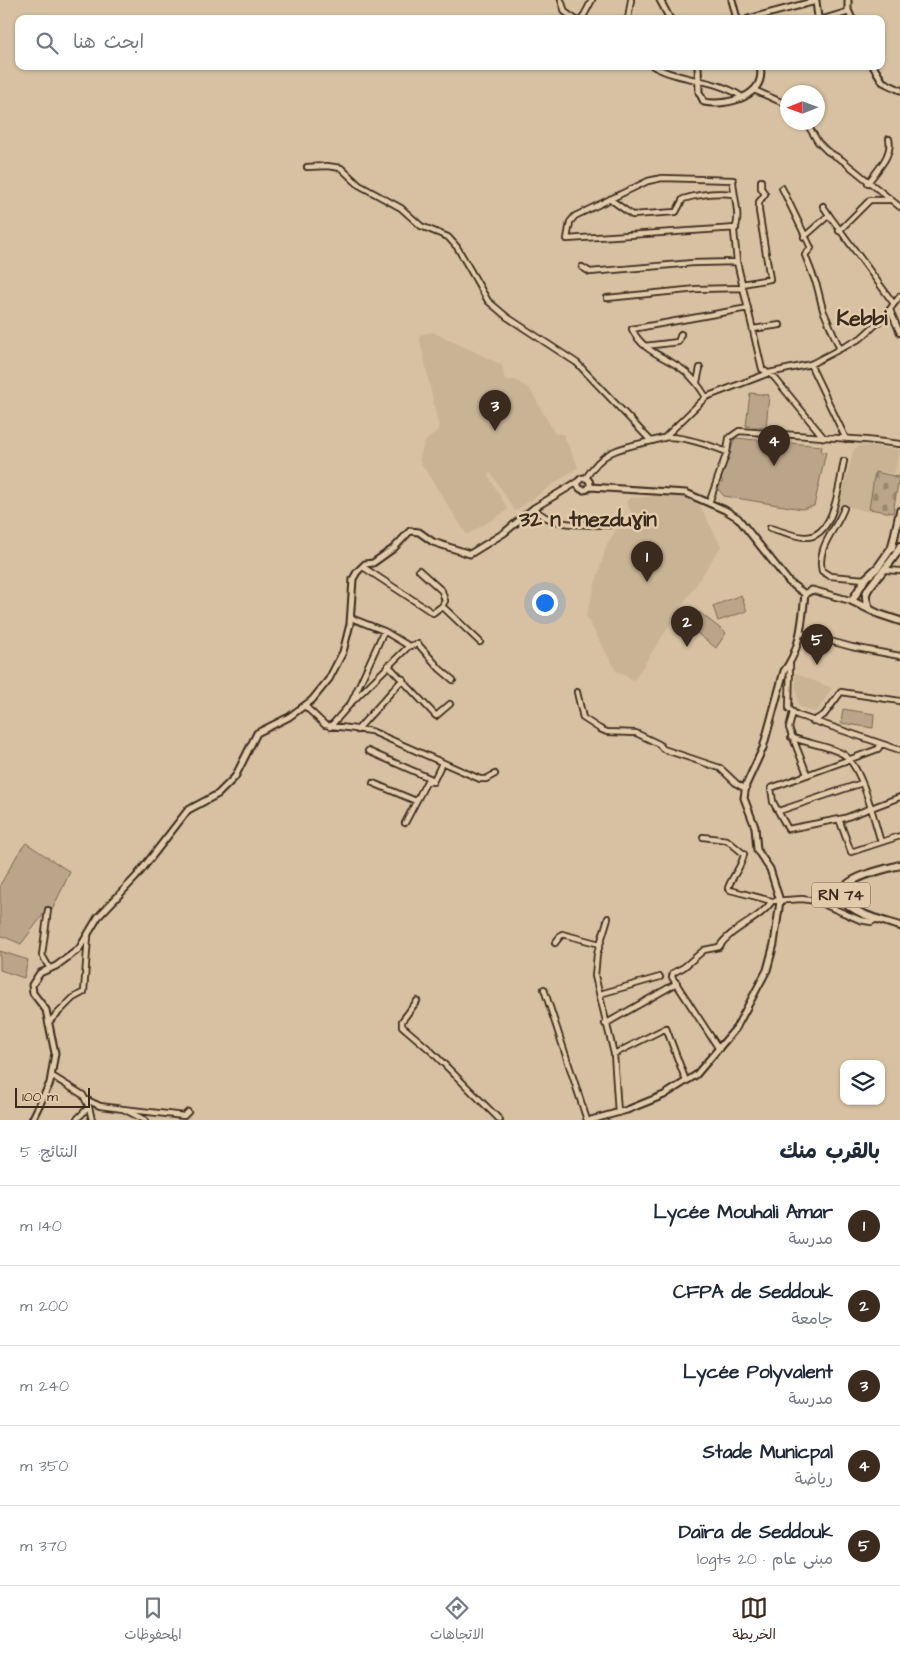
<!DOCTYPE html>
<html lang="ar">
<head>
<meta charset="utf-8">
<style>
  :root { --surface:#fff; --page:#f6f6f7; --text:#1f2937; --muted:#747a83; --line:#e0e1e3; --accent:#3b2a1e }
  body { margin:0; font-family:"Architects Daughter","Playpen Sans Arabic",sans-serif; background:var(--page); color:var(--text); direction:rtl }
  .controls { position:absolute; right:15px; bottom:15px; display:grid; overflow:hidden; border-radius:10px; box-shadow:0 1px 4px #0004 }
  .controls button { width:45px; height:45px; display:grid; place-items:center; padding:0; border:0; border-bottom:1px solid var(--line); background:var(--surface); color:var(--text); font:25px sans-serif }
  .compass { position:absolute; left:780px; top:85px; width:45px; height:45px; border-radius:50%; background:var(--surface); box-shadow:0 1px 4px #0004; rotate:269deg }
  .scale { position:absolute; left:15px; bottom:12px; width:75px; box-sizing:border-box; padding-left:5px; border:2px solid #3b2a1e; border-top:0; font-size:14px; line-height:18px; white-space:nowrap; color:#3b2a1e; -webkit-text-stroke:4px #e1cbaa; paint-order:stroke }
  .you { position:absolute; left:544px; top:602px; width:18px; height:18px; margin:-12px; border:4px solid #fff; border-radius:50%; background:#1a73e8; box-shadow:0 0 0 8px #1a73e833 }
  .badge { display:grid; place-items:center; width:32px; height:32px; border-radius:50%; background:var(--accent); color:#fff; font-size:16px; font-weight:700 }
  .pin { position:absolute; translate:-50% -41px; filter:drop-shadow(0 1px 2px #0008) }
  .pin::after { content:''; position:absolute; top:26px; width:18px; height:15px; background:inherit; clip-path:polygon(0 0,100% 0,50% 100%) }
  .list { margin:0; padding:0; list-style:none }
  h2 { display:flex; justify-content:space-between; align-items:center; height:65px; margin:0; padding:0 20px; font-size:21px }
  h2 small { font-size:16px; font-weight:400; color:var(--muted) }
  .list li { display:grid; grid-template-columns:32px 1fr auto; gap:15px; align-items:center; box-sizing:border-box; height:80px; padding:0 20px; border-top:1px solid var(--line) }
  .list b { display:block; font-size:19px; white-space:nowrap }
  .list p { margin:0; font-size:16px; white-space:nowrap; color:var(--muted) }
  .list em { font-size:16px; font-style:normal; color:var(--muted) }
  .icon { flex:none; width:28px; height:28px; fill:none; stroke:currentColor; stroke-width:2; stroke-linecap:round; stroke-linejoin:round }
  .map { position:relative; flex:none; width:900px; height:1120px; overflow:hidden; direction:ltr }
  .search { position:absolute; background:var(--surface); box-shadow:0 1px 4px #0004; left:15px; right:15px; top:15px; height:55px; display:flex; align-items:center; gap:12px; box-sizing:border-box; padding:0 18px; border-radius:10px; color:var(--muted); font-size:19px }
  .sheet { height:465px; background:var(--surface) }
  nav { display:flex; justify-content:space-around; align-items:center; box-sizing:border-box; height:70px; border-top:1px solid var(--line); background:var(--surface); font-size:14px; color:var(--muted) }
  nav a { display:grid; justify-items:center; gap:2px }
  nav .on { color:var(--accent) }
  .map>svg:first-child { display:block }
  .built { fill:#c8b395 }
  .cemetery { fill:url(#cemetery-stones); stroke:#7a6854 }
  .pitch { fill:#baa58a; stroke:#7a6854 }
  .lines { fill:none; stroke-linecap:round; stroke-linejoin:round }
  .minor-casing { stroke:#3b2a1e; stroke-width:8 }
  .tertiary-casing { stroke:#3b2a1e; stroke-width:9 }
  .primary-casing { stroke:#3b2a1e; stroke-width:10 }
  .minor { stroke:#e1cbaa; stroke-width:4.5 }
  .tertiary { stroke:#e1cbaa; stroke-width:5 }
  .primary { stroke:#e1cbaa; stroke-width:6 }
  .labels { text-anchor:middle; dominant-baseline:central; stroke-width:5; stroke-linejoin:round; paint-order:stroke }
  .shield { fill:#e1cbaa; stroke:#6d5a48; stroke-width:1 }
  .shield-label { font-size:15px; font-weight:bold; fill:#3b2a1e }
  .district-label { font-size:21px; font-weight:bold; fill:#3b2a1e; stroke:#e1cbaa }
</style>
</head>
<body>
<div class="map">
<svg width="900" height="1120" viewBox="0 0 900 1120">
  <defs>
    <pattern id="cemetery-stones" width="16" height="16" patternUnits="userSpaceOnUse" patternTransform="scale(1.25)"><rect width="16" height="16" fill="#baa58a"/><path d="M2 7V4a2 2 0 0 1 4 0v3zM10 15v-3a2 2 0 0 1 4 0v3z" fill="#988770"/></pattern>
  </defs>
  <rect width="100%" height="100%" fill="#d7c1a2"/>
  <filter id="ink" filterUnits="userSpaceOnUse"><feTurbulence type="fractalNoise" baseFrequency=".02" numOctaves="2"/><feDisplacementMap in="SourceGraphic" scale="10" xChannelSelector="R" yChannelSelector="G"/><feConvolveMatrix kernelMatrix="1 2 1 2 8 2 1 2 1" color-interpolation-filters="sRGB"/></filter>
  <g filter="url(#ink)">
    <path class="built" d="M433,332L502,365L505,380H515L530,389L555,434H563L578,467L515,511L491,473L488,475L508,510L467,535L419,460L424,443L439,429L419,335Z
      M861,445L900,450L894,474L879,472L870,512L839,504L854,449Z
      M676,495L698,502L721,546L634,680L616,671L586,616L607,544L616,530L636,521L626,502L630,498Z
      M795,673L832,688L818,710L814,712L798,706Z"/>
    <path class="cemetery" d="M875,472L899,477L893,513L869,509Z"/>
    <path class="pitch" d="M750,393L769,395L766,428L746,426Z
      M735,438L822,446L821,452H826L814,506L802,509L724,496L718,489L723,481L720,479Z
      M741,595L747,611L718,621L713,606Z
      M699,612L726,633L716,648L688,626Z
      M843,709L874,714L873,728L841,723Z
      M26,843L70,872L52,910L46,911L21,944L0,935V885L19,852Z
      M0,951L28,960L24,978L0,970Z"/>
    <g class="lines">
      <g class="minor-casing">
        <path id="minor" d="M561,0L565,12L575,19
          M582,19L592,0
          M628,19L631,0
          M653,66C681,82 716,78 742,97
          M754,90L788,105
          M806,122L818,142L827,151L842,160L900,207
          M307,167L327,166L341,168L359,185L401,208L421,226L448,237L457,247L488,301L507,317L577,363L651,441
          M868,183C877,170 893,155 889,139
          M782,188L811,248L805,255L817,286L823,310L840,349
          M610,199L632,215L676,212L683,199C700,194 715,192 733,194
          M829,215L894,304
          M736,228L567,239L570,222L575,216L648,181L662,178L733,180C733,195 742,218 734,231L737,262L762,369L774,377L824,438
          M839,231L870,200H889
          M804,237L829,215L823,206
          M582,267L590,272L693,263L737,262
          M742,284L770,279L759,211V202L765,194L761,188V181
          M607,298L697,289L743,288
          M890,310L900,333
          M753,329L780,325
          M645,346L678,342L681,334
          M810,364L846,439
          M697,382L700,368
          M706,397C700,387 695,380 686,372C668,357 643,353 632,329L748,308
          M664,438L706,397L769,373L811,364L861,338L884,317L900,296
          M586,478C602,451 619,448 647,442C655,441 662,437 670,437C689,438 709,445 727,452L729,438L739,431L866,440L900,444
          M709,503L727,452
          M534,508C550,528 586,524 609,525
          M844,508C837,529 816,546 822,571L830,576L865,579
          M770,528C781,531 793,536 804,537C835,539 839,483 844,461
          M363,567L433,613L442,606L480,642
          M419,570L442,591L445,601L442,606
          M886,570L900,571
          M351,618L384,631L409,646L418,644L440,669L453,680
          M800,633L852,647L900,656
          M790,664L789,709L797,715L900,750
          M388,665L436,716L450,704
          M577,692L583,718L600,729L607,732L636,733L659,744L663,749L720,768L737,784L746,789
          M353,701L409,646
          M305,706L325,725L371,731L480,779H486L495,774
          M793,712L789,728L807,774
          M813,721L824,715L841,692L900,701
          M330,727L351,703L384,631
          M357,730L403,679
          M791,737C808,744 827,745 843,754C862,765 874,821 881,842
          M881,744L878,749L771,788L773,802L788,829L845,818L900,797
          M368,751L434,780
          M373,783L416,801
          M779,811L862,783
          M839,819L851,852L900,836
          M405,823L427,781L433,782L442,763
          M703,837L727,840L744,854C742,867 732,876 728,888L730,890L772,901
          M48,910L42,955L50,969
          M608,918L597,954L595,976L614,1054L618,1113
          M555,943L562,934L600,944
          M544,989L587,1120
          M600,994L660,977
          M417,1001L402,1021V1026L430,1050L500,1120
          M48,1023L73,998L84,992L88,936
          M605,1024L677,983
          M719,1049L672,977L673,973L684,967L704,950L719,947C732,927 760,920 772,901L802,899L816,901L860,920L871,922L877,919
          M614,1054L666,1028L686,1081
          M52,1076L83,1095L89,1107
          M87,1100L100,1106L123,1109L145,1120
          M123,1109L184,1116L188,1112
          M76,1120L89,1107L92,1120"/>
      </g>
      <g class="tertiary-casing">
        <path id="tertiary" d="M660,0L670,19
          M732,0L737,19
          M848,0V10L852,19
          M748,19L816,1L818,18L822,19
          M825,19L848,12
          M698,66L699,92L704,102C727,106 767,97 760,66
          M873,66L883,82L900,90
          M578 484a6 6 0 1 1 12 0a6 6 0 1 1-12 0Z
          M590,487L686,493L725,510L738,518L789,582L805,594
          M32,1120L50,1083L55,1053L46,1010L33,993L32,985L40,973L56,966L79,949L98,917L136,877L188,810L218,794L235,777L257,733L289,717L312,700L329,679L343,652L350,624L353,579L357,572L365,564L373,563L394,548L410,531L419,532L433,542L470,554L504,533L534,508L579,481
          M591,1120L627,1110L664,1095L696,1075L736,1028L767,970L774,944L780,901L770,869L757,850L755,827L744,798L746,785L763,748L784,671C801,649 802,620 805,594L812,590L852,601"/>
      </g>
      <g class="primary-casing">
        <path id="primary" d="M900,511L892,547L878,567L865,579L852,601L879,614L900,621
          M870,609C868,605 865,599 866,594C869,582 893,565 900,546
          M900,865C885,869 845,877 841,893C843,912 884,921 900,926"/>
      </g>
      <use href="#minor" class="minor"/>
      <use href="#tertiary" class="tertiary"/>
      <use href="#primary" class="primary"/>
    </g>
  </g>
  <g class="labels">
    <rect class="shield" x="812" y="882.5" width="58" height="25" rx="4"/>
    <g class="shield-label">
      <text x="841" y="895">RN 74</text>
    </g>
    <g class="district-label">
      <text x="862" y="318">Kebbi</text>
      <text x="588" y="519">32 n tnezduɣin</text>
    </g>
  </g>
</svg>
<div class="controls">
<button><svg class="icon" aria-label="layers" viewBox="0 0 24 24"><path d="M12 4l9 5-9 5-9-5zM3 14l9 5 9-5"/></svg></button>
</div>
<svg class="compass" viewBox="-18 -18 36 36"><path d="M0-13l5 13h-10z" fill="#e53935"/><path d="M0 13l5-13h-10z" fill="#747a83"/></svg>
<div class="scale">100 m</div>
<div class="you"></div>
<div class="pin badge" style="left:647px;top:582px">1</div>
<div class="pin badge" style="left:687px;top:647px">2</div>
<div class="pin badge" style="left:495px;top:431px">3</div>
<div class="pin badge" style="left:774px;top:466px">4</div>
<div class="pin badge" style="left:817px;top:665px">5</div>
<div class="search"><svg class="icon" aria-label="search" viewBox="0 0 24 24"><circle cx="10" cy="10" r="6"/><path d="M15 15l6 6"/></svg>ابحث هنا</div>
</div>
<section class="sheet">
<h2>بالقرب منك<small>النتائج: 5</small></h2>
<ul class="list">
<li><span class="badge">1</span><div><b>Lycée Mouhali Amar</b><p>مدرسة</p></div><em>140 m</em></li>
<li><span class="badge">2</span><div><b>CFPA de Seddouk</b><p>جامعة</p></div><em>200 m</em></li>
<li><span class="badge">3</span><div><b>Lycée Polyvalent</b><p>مدرسة</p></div><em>240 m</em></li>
<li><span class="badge">4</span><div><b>Stade Municpal</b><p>رياضة</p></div><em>350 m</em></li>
<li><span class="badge">5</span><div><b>Daïra de Seddouk</b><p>مبنى عام · 20 logts</p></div><em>370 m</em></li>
</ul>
</section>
<nav>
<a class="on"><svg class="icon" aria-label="map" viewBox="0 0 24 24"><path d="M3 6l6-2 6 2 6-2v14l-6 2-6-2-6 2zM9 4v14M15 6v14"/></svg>الخريطة</a>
<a><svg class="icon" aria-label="directions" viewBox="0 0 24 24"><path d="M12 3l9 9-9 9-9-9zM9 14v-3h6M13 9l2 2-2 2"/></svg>الاتجاهات</a>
<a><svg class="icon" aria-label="saved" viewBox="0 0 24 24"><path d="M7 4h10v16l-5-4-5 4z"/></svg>المحفوظات</a>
</nav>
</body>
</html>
